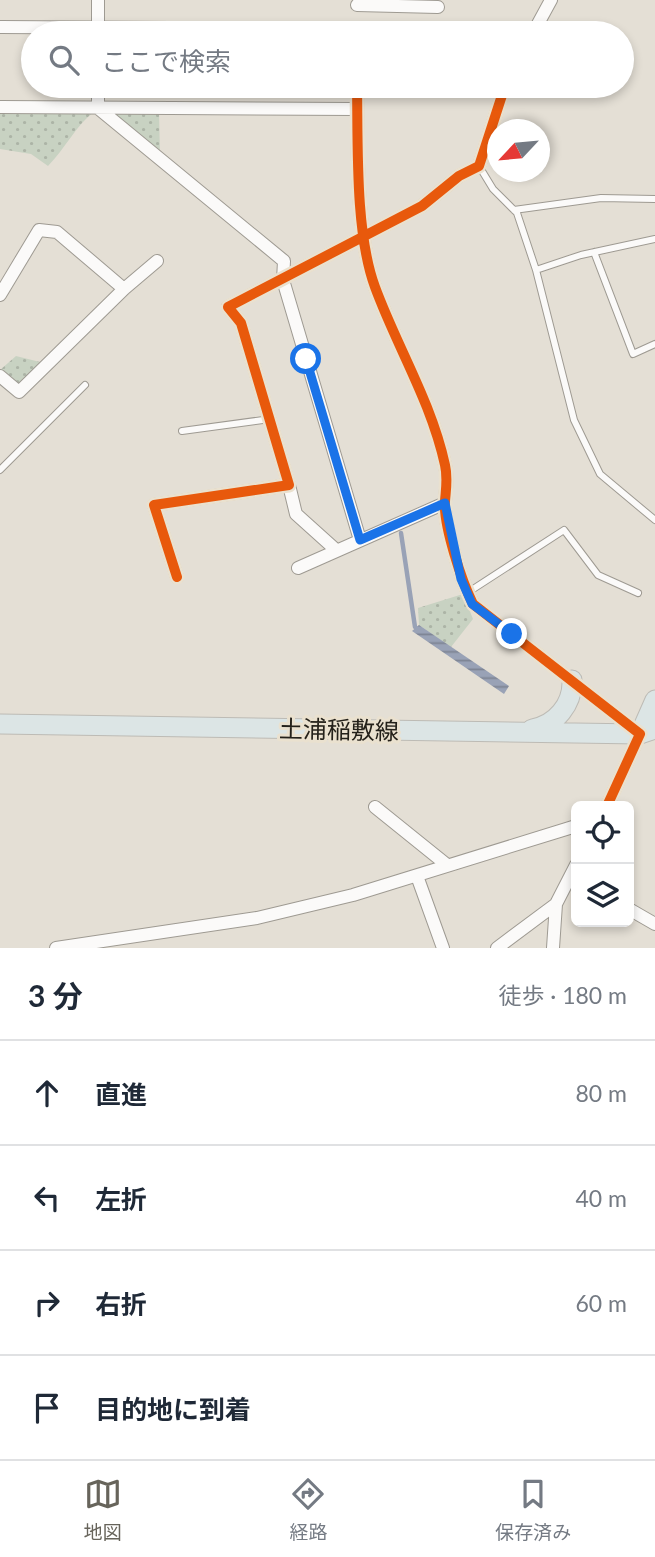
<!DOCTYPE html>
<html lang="ja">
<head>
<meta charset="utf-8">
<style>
  :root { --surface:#fff; --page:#f2f2f3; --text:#1f2937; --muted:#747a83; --line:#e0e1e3; --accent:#67645b }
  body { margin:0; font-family:Lato,"Noto Sans JP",sans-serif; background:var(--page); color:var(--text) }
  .controls { position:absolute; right:21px; bottom:21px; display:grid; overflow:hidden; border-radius:10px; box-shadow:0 4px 10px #0003 }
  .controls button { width:63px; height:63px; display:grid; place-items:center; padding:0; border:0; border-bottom:2px solid var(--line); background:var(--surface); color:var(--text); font:35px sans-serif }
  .compass { position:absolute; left:487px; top:119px; width:63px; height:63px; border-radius:50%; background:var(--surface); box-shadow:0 4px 10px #0003; rotate:244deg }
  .stop { position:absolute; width:21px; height:21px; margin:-16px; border:5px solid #1a73e8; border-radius:50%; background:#fff }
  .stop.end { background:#1a73e8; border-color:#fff; box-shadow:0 2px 7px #0008 }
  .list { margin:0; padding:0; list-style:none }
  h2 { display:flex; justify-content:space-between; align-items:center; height:91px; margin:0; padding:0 28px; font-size:30px }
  h2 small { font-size:23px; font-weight:400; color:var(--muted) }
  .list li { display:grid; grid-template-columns:46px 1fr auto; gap:21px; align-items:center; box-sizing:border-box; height:105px; padding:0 28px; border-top:2px solid var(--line) }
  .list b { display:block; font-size:26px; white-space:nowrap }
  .list em { font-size:23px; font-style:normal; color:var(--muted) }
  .icon { flex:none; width:38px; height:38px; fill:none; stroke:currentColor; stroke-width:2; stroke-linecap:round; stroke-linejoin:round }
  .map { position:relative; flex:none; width:655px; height:948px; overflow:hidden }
  .search { position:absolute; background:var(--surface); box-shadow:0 4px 10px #0003; left:21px; right:21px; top:21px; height:77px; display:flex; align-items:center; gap:18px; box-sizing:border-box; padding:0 24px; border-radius:38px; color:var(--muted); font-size:26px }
  .sheet { height:511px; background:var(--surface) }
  nav { display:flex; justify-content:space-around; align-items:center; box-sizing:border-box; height:98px; border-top:2px solid var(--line); background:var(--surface); font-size:19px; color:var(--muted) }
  nav a { display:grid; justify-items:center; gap:4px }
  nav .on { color:var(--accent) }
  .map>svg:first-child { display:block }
  .park { fill:url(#park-dots) }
  .water { fill:url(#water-rules) }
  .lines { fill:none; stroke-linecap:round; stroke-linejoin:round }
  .stream { stroke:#99a2b6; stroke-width:4.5 }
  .service-casing { stroke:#9e9a92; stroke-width:8 }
  .minor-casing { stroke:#9e9a92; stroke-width:14 }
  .primary-casing { stroke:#bdbbb5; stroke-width:21 }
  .service { stroke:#fbfaf9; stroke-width:6 }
  .minor { stroke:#fbfaf9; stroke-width:12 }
  .primary { stroke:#dce5e5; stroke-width:19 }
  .cycleway-casing { stroke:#eae1cf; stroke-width:15 }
  .cycleway { stroke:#e8590c; stroke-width:10 }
  .route { stroke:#1a73e8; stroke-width:9 }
  .labels { text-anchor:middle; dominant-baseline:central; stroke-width:6; stroke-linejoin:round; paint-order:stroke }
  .street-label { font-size:24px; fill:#24211a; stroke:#eae1cf }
</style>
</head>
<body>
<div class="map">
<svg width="655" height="948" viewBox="0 0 655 948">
  <defs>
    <pattern id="park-dots" width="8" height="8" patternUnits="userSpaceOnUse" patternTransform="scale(1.75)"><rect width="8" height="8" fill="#c8d2c2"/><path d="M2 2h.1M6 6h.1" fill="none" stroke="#acb4a6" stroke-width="1.8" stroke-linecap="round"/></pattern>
    <pattern id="water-rules" width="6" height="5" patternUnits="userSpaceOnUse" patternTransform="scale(1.75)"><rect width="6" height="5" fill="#99a2b6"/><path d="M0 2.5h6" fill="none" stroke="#7d8493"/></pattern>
  </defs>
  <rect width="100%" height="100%" fill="#e4dfd5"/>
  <path class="park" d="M0,110L95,111C76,125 65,149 48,166L31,154L0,149Z
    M105,110H159L160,156Z
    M16,356L44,363L20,386L0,370Z
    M463,594L473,619L451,647L419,625L418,608Z"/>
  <path class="water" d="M419,625L509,686L504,694L412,631Z"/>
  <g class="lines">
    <path class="stream" d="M401,533L415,627L419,630"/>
    <g class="service-casing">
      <path id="service" d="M479,166L493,189L517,213L536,270L581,255L655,239
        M514,210L601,198L655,199
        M594,252L633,354L655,344
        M536,270L574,420L600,474L655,520
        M182,431L270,419
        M0,470L85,385
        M467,593L564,530L598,575L638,593"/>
    </g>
    <g class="minor-casing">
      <path id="minor" d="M98,0V33
        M357,5L438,7
        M0,27L356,29
        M533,33L551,0
        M98,86V108
        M357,86C358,144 355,233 375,287C397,347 431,401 445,465C448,478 446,488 445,501C443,525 462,582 473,604L640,734L607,806
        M0,107L357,109
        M98,108L284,261L283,280L360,540
        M124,289L157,261
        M0,295L39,230L57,232L124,289L19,392L0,376
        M289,485L296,514L336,550
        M298,568L445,503
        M177,577L154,505L289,485L241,323L228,307L422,206L459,176L479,166L505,86
        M375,807L447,865
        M417,876L443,948
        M629,909L655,924
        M56,948L257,918L353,895L576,826
        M497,948L556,904
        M553,948L556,904L576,865"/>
    </g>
    <g class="primary-casing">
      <path id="primary" d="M0,724L640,734L655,729
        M532,729C556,725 573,704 572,680
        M640,734L655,700"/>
    </g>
    <use href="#service" class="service"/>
    <use href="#minor" class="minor"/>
    <use href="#primary" class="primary"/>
    <g class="cycleway-casing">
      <path id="cycleway" d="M357,86C358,144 355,233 375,287C397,347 431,401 445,465C448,478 446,488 445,501C443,525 462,582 473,604L640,734L607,806
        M177,577L154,505L289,485L241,323L228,307L422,206L459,176L479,166L505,86"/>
    </g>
    <use href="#cycleway" class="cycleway"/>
  </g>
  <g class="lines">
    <path class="route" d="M306,359L360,540L445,503L461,579L472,604L512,634"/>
  </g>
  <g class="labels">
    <g class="street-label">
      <text transform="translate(339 729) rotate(1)">土浦稲敷線</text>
    </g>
  </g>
</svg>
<div class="controls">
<button><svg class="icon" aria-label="locate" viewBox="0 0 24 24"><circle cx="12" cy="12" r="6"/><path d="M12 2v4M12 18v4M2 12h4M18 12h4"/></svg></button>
<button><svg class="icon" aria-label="layers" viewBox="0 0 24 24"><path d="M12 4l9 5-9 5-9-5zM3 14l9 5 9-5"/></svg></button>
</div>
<svg class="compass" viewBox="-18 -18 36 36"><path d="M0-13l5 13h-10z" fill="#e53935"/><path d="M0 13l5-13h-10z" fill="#747a83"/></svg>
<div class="stop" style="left:306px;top:359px"></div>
<div class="stop end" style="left:512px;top:634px"></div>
<div class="search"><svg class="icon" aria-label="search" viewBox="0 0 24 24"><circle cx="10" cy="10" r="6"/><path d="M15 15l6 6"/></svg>ここで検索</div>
</div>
<section class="sheet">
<h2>3 分<small>徒歩 · 180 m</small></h2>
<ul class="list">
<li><svg class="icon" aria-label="ahead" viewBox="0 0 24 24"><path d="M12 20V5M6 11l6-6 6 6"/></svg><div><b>直進</b></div><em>80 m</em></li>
<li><svg class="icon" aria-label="left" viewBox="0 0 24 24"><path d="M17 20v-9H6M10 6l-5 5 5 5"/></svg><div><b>左折</b></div><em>40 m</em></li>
<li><svg class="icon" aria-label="right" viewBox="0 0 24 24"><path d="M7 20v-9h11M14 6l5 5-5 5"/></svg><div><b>右折</b></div><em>60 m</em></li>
<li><svg class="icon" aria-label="arrive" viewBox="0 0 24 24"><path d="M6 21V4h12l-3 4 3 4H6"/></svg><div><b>目的地に到着</b></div></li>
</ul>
</section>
<nav>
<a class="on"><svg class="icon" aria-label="map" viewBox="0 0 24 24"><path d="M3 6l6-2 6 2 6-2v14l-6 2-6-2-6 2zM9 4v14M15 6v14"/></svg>地図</a>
<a><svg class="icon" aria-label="directions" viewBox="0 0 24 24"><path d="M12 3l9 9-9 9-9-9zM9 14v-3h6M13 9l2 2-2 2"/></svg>経路</a>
<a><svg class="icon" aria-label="saved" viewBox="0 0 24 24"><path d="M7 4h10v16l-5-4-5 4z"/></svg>保存済み</a>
</nav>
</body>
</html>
